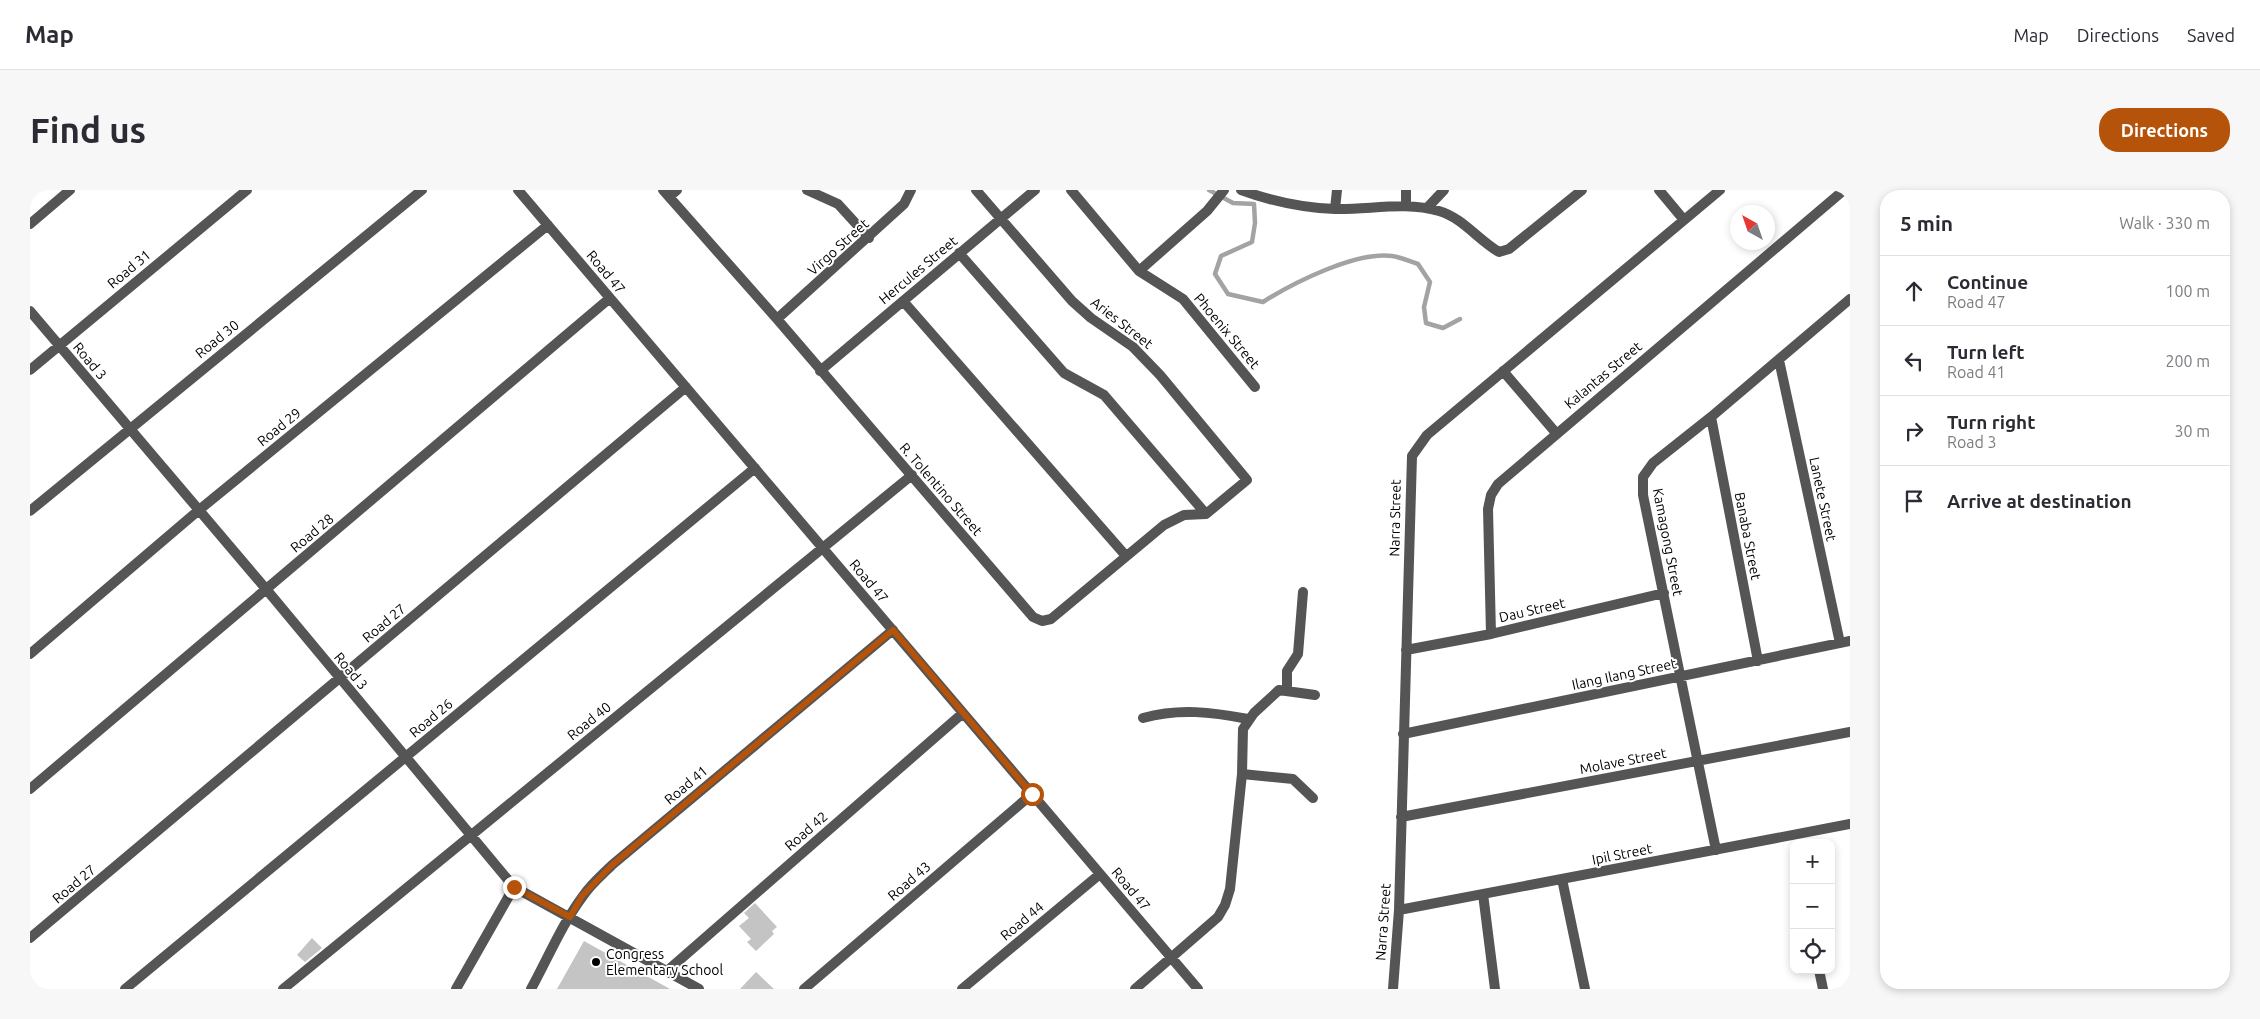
<!DOCTYPE html>
<html lang="en">
<head>
<meta charset="utf-8">
<style>
  :root { --surface:#fff; --page:#f7f7f7; --text:#2b2b33; --muted:#7c7c81; --line:#e1e1e2; --accent:#b45309 }
  body { margin:0; font-family:Ubuntu,sans-serif; background:var(--page); color:var(--text) }
  .controls { position:absolute; right:15px; bottom:15px; display:grid; overflow:hidden; border-radius:10px; box-shadow:0 2px 8px #0003 }
  .controls button { width:45px; height:45px; display:grid; place-items:center; padding:0; border:0; border-bottom:1px solid var(--line); background:var(--surface); color:var(--text); font:25px sans-serif }
  .compass { position:absolute; left:1700px; top:15px; width:45px; height:45px; border-radius:50%; background:var(--surface); box-shadow:0 2px 8px #0003; rotate:320deg }
  .stop { position:absolute; width:15px; height:15px; margin:-11px; border:4px solid #b45309; border-radius:50%; background:#fff }
  .stop.end { background:#b45309; border-color:#fff; box-shadow:0 1px 5px #0008 }
  .list { margin:0; padding:0; list-style:none }
  h2 { display:flex; justify-content:space-between; align-items:center; height:65px; margin:0; padding:0 20px; font-size:21px }
  h2 small { font-size:16px; font-weight:400; color:var(--muted) }
  .list li { display:grid; grid-template-columns:32px 1fr auto; gap:15px; align-items:center; box-sizing:border-box; height:70px; padding:0 20px; border-top:1px solid var(--line) }
  .list b { display:block; font-size:19px; white-space:nowrap }
  .list p { margin:0; font-size:16px; white-space:nowrap; color:var(--muted) }
  .list em { font-size:16px; font-style:normal; color:var(--muted) }
  .icon { flex:none; width:28px; height:28px; fill:none; stroke:currentColor; stroke-width:2; stroke-linecap:round; stroke-linejoin:round }
  .map { position:relative; flex:none; width:1820px; height:799px; overflow:hidden; border-radius:20px }
  header { display:flex; align-items:center; gap:30px; box-sizing:border-box; height:70px; padding:0 25px; background:var(--surface); border-bottom:1px solid var(--line) }
  header strong { font-size:24px }
  nav { display:flex; gap:28px; margin-inline-start:auto; font-size:18px }
  .intro { display:flex; align-items:center; justify-content:space-between; box-sizing:border-box; height:120px; padding:0 30px }
  h1 { margin:0; font-size:35px }
  .button { padding:12px 22px; border-radius:20px; background:var(--accent); color:#fff; font-size:18px; font-weight:700 }
  main { display:flex; gap:30px; padding:0 30px }
  aside { flex:1; background:var(--surface); border-radius:20px; box-shadow:0 2px 8px #0003 }
  .map>svg:first-child { display:block }
  .lines { fill:none; stroke-linecap:round; stroke-linejoin:round }
  .stream { stroke:#a3a3a3; stroke-width:4.5 }
  .building { fill:#c4c4c4 }
  .street { stroke:#555; stroke-width:10 }
  .route { stroke:#b45309; stroke-width:6 }
  .poi-dot { fill:#000; stroke:#fff; stroke-width:2 }
  .labels { text-anchor:middle; dominant-baseline:central; stroke-width:4; stroke-linejoin:round; paint-order:stroke }
  .street-label { font-size:14px; fill:#000; stroke:#fff }
  .poi-label { font-size:14px; fill:#000; stroke:#fff; text-anchor:start }
</style>
</head>
<body>
<header>
<strong>Map</strong>
<nav><a>Map</a><a>Directions</a><a>Saved</a></nav>
</header>
<div class="intro"><h1>Find us</h1><a class="button">Directions</a></div>
<main>
<div class="map">
<svg width="1820" height="799" viewBox="0 0 1820 799">
  <rect width="100%" height="100%" fill="#fff"/>
  <g class="lines">
    <path class="stream" d="M1179,0L1203,13L1224,14L1225,33L1222,52L1191,66L1185,84L1198,104L1233,112C1263,93 1326,61 1362,66C1370,67 1379,71 1388,74L1400,92L1394,117L1396,133L1413,138L1430,129"/>
  </g>
  <path class="building" d="M725,713L747,737L742,741L744,744L726,761L717,752L721,749L709,736L719,728L714,723Z
    M282,748L292,758L275,772L267,765Z
    M554,751L640,799H527Z
    M726,782L744,799H710Z"/>
  <g class="lines">
    <path class="street" d="M488,0L1168,799
      M633,0L747,129L1003,427L1012,431L1021,429L1134,335L1154,325L1176,324L1217,290L1130,185L1103,157L1061,128L1042,111L946,0
      M777,0L808,14L839,48
      M1041,0L1109,81L1153,109L1225,197
      M1211,0C1241,11 1273,18 1305,19C1339,20 1375,11 1409,21C1433,28 1448,50 1469,62L1479,59L1552,0
      M1629,0L1654,30
      M639,7L647,0
      M1376,16V0
      M1397,18L1414,0
      M1305,19L1307,0
      M0,34L40,0
      M929,63L1034,183L1074,205L1176,324
      M1109,81L1177,21L1194,0
      M873,111L1096,366
      M0,121L236,399L484,697L669,799
      M747,129L874,14L881,0
      M1749,170L1810,453
      M0,180L217,0
      M790,181L1005,0
      M1473,181L1526,243
      M1681,227L1728,471
      M0,321L392,0
      M1461,444L1458,319L1461,305L1468,294L1814,0
      M1376,460L1461,444L1634,403
      M0,464L169,320L518,35
      M1257,500V481L1268,464L1273,402
      M1113,528C1149,518 1182,522 1218,529
      M1373,544L1820,451
      M1212,584L1263,589L1283,608
      M0,599L580,108
      M1371,627L1820,542
      M1686,660L1613,305V287L1623,273L1681,227L1820,109
      M1532,689L1555,799
      M1453,704L1465,799
      M1369,720L1820,634
      M0,748L656,197
      M1789,780L1793,799
      M637,781L933,523
      M95,799L725,278
      M253,799L882,285
      M426,799L484,697
      M501,799C518,768 532,734 553,706C561,694 572,685 582,675L863,440
      M774,799L1002,604
      M932,799L1070,684
      M1105,799L1188,727L1195,715L1200,699L1212,584L1213,539L1224,523L1249,500L1285,505
      M1363,799L1369,720L1382,266L1397,245L1690,0"/>
  </g>
  <g class="lines">
    <path class="route" d="M484,697L540,727L552,706L582,675L863,440L1002,604"/>
  </g>
  <circle class="poi-dot" cx="566" cy="772" r="5"/>
  <g class="labels">
    <g class="street-label">
      <text transform="translate(808 57) rotate(-42)">Virgo Street</text>
      <text transform="translate(99 79) rotate(-40)">Road 31</text>
      <text transform="translate(888 80) rotate(-40)">Hercules Street</text>
      <text transform="translate(576 82) rotate(50)">Road 47</text>
      <text transform="translate(1092 133) rotate(38)">Aries Street</text>
      <text transform="translate(1197 141) rotate(50)">Phoenix Street</text>
      <text transform="translate(187 149) rotate(-39)">Road 30</text>
      <text transform="translate(60 171) rotate(50)">Road 3</text>
      <text transform="translate(1573 185) rotate(-40)">Kalantas Street</text>
      <text transform="translate(249 237) rotate(-39)">Road 29</text>
      <text transform="translate(911 299) rotate(49)">R. Tolentino Street</text>
      <text transform="translate(1793 309) rotate(78)">Lanete Street</text>
      <text transform="translate(1365 328) rotate(-89)">Narra Street</text>
      <text transform="translate(282 343) rotate(-40)">Road 28</text>
      <text transform="translate(1718 346) rotate(79)">Banaba Street</text>
      <text transform="translate(1638 352) rotate(79)">Kamagong Street</text>
      <text transform="translate(839 391) rotate(50)">Road 47</text>
      <text transform="translate(1502 420) rotate(-13)">Dau Street</text>
      <text transform="translate(354 433) rotate(-40)">Road 27</text>
      <text transform="translate(321 481) rotate(50)">Road 3</text>
      <text transform="translate(1594 484) rotate(-12)">Ilang Ilang Street</text>
      <text transform="translate(401 528) rotate(-40)">Road 26</text>
      <text transform="translate(559 531) rotate(-39)">Road 40</text>
      <text transform="translate(1593 571) rotate(-11)">Molave Street</text>
      <text transform="translate(656 595) rotate(-40)">Road 41</text>
      <text transform="translate(776 641) rotate(-41)">Road 42</text>
      <text transform="translate(1592 664) rotate(-11)">Ipil Street</text>
      <text transform="translate(879 691) rotate(-41)">Road 43</text>
      <text transform="translate(44 694) rotate(-40)">Road 27</text>
      <text transform="translate(1101 699) rotate(50)">Road 47</text>
      <text transform="translate(992 731) rotate(-40)">Road 44</text>
      <text transform="translate(1353 732) rotate(-86)">Narra Street</text>
    </g>
    <g class="poi-label">
      <text x="576" y="764">Congress<tspan x="576" dy="16">Elementary School</tspan></text>
    </g>
  </g>
</svg>
<div class="controls">
<button>+</button>
<button>−</button>
<button><svg class="icon" aria-label="locate" viewBox="0 0 24 24"><circle cx="12" cy="12" r="6"/><path d="M12 2v4M12 18v4M2 12h4M18 12h4"/></svg></button>
</div>
<svg class="compass" viewBox="-18 -18 36 36"><path d="M0-13l5 13h-10z" fill="#e53935"/><path d="M0 13l5-13h-10z" fill="#7c7c81"/></svg>
<div class="stop" style="left:1002px;top:604px"></div>
<div class="stop end" style="left:484px;top:697px"></div>
</div>
<aside>
<h2>5 min<small>Walk · 330 m</small></h2>
<ul class="list">
<li><svg class="icon" aria-label="ahead" viewBox="0 0 24 24"><path d="M12 20V5M6 11l6-6 6 6"/></svg><div><b>Continue</b><p>Road 47</p></div><em>100 m</em></li>
<li><svg class="icon" aria-label="left" viewBox="0 0 24 24"><path d="M17 20v-9H6M10 6l-5 5 5 5"/></svg><div><b>Turn left</b><p>Road 41</p></div><em>200 m</em></li>
<li><svg class="icon" aria-label="right" viewBox="0 0 24 24"><path d="M7 20v-9h11M14 6l5 5-5 5"/></svg><div><b>Turn right</b><p>Road 3</p></div><em>30 m</em></li>
<li><svg class="icon" aria-label="arrive" viewBox="0 0 24 24"><path d="M6 21V4h12l-3 4 3 4H6"/></svg><div><b>Arrive at destination</b></div></li>
</ul>
</aside>
</main>
</body>
</html>
